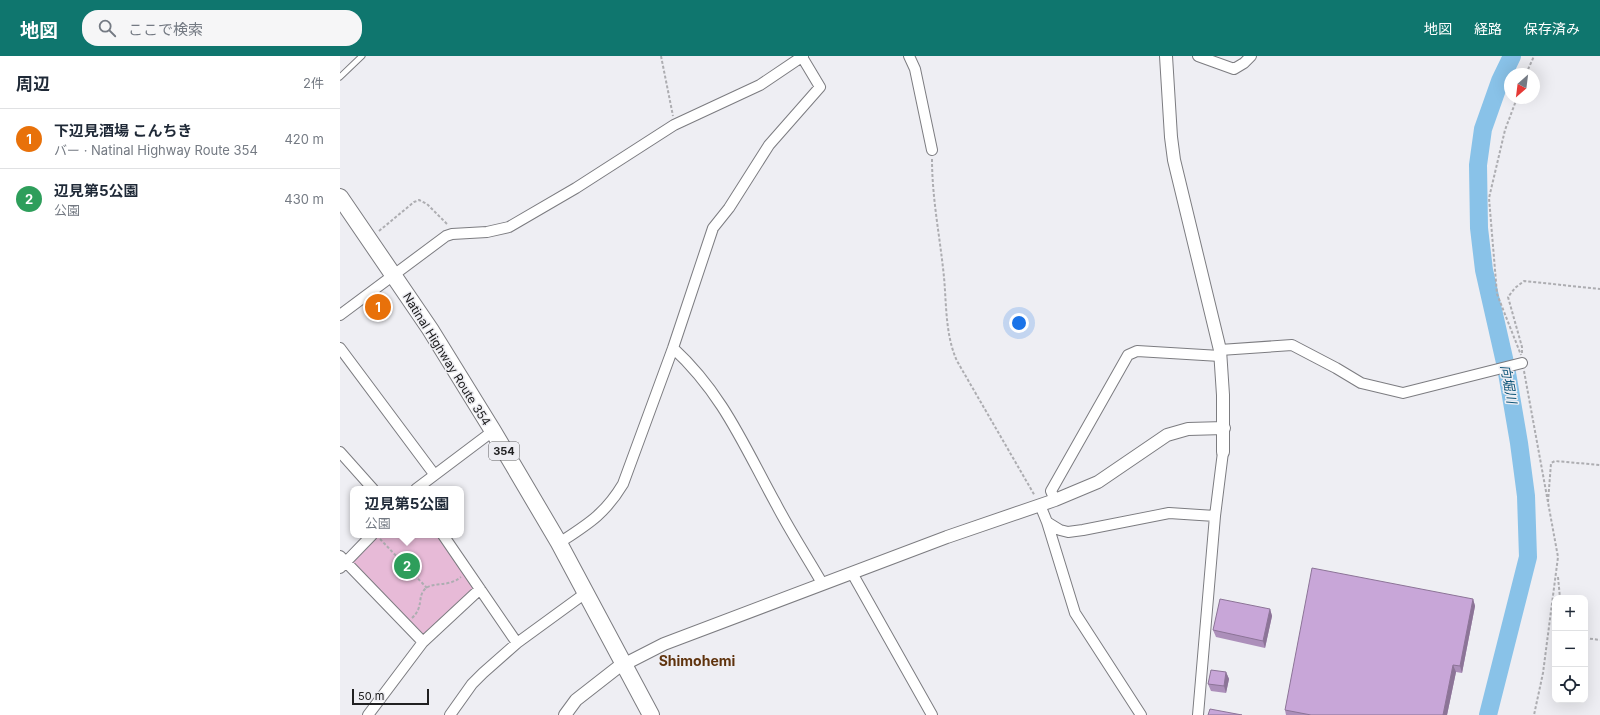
<!DOCTYPE html>
<html lang="ja">
<head>
<meta charset="utf-8">
<style>
  :root { --surface:#fff; --page:#f6f6f7; --text:#1f2937; --muted:#747a83; --line:#e0e1e3; --accent:#0f766e }
  body { margin:0; font-family:Inter,"Noto Sans JP",sans-serif; background:var(--page); color:var(--text) }
  .controls { position:absolute; right:12px; bottom:12px; display:grid; overflow:hidden; border-radius:8px; box-shadow:0 4px 16px #0002 }
  .controls button { width:36px; height:36px; display:grid; place-items:center; padding:0; border:0; border-bottom:1px solid var(--line); background:var(--surface); color:var(--text); font:20px sans-serif }
  .compass { position:absolute; left:1164px; top:12px; width:36px; height:36px; border-radius:50%; background:var(--surface); box-shadow:0 4px 16px #0002; rotate:208deg }
  .scale { position:absolute; left:12px; bottom:10px; width:77px; box-sizing:border-box; padding-left:4px; border:2px solid #202021; border-top:0; font-size:11px; line-height:14px; white-space:nowrap; color:#202021; -webkit-text-stroke:3px #eeeef3; paint-order:stroke }
  .you { position:absolute; left:679px; top:267px; width:14px; height:14px; margin:-10px; border:3px solid #fff; border-radius:50%; background:#1a73e8; box-shadow:0 0 0 6px #1a73e833 }
  .badge { display:grid; place-items:center; width:26px; height:26px; border-radius:50%; background:var(--accent); color:#fff; font-size:13px; font-weight:700 }
  .pin { position:absolute; translate:-50% -50%; border:2px solid #fff; box-shadow:0 1px 4px #0006 }
  .popup { position:absolute; left:10px; top:430px; width:114px; height:52px; box-sizing:border-box; display:grid; place-content:center; border-radius:8px; background:var(--surface); filter:drop-shadow(0 1px 3px #0005); font-size:13px; white-space:nowrap; color:var(--muted) }
  .popup b { font-size:15px; color:var(--text) }
  .popup::after { content:''; position:absolute; left:50%; top:100%; margin-left:-8px; border:8px solid transparent; border-top-color:var(--surface) }
  .list { margin:0; padding:0; list-style:none }
  h2 { display:flex; justify-content:space-between; align-items:center; height:52px; margin:0; padding:0 16px; font-size:17px }
  h2 small { font-size:13px; font-weight:400; color:var(--muted) }
  .list li { display:grid; grid-template-columns:26px 1fr auto; gap:12px; align-items:center; box-sizing:border-box; height:60px; padding:0 16px; border-top:1px solid var(--line) }
  .list b { display:block; font-size:15px; white-space:nowrap }
  .list p { margin:0; font-size:13px; white-space:nowrap; color:var(--muted) }
  .list em { font-size:13px; font-style:normal; color:var(--muted) }
  .icon { flex:none; width:22px; height:22px; fill:none; stroke:currentColor; stroke-width:2; stroke-linecap:round; stroke-linejoin:round }
  .map { position:relative; flex:none; width:1260px; height:659px; overflow:hidden }
  header { display:flex; align-items:center; gap:24px; box-sizing:border-box; height:56px; padding:0 20px; background:var(--accent); color:#fff }
  header strong { font-size:19px }
  nav { display:flex; gap:22px; margin-inline-start:auto; font-size:14px }
  .search { width:280px; height:36px; background:var(--page); display:flex; align-items:center; gap:10px; box-sizing:border-box; padding:0 14px; border-radius:16px; color:var(--muted); font-size:15px }
  main { display:flex }
  aside { flex:1; background:var(--surface) }
  .map>svg:first-child { display:block }
  .green { fill:#e7bad7 }
  .lines { fill:none; stroke-linecap:round; stroke-linejoin:round }
  .river { stroke:#89c2e8; stroke-width:18 }
  .service-casing { stroke:#7c7c80; stroke-width:7 }
  .minor-casing { stroke:#7c7c80; stroke-width:12 }
  .tertiary-casing { stroke:#7c7c80; stroke-width:14 }
  .trunk-casing { stroke:#7c7c80; stroke-width:18 }
  .path { stroke:#adadb1; stroke-width:2; stroke-dasharray:3 2; stroke-linecap:butt }
  .service { stroke:#fff; stroke-width:5 }
  .minor { stroke:#fff; stroke-width:10 }
  .tertiary { stroke:#fff; stroke-width:12 }
  .trunk { stroke:#fff; stroke-width:16 }
  .wall { fill:#ac8fba }
  .shaded-wall { fill:#8c7497 }
  .building { fill:#c8a6d8; stroke:#8c7497 }
  .labels { text-anchor:middle; dominant-baseline:central; stroke-width:3; stroke-linejoin:round; paint-order:stroke }
  .shield { fill:#eeeef3; stroke:#5e5e60; stroke-width:1 }
  .shield-label { font-size:11px; font-weight:bold; fill:#202021 }
  .street-label { font-size:12px; fill:#202021; stroke:#eeeef3 }
  .water-label { font-size:13px; font-style:italic; fill:#0b5377; stroke:#eeeef3 }
  .quarter-label { font-size:14px; font-weight:bold; fill:#5f330d; stroke:#eeeef3 }
</style>
</head>
<body>
<header>
<strong>地図</strong>
<div class="search"><svg class="icon" aria-label="search" viewBox="0 0 24 24"><circle cx="10" cy="10" r="6"/><path d="M15 15l6 6"/></svg>ここで検索</div>
<nav><a>地図</a><a>経路</a><a>保存済み</a></nav>
</header>
<main>
<aside>
<h2>周辺<small>2件</small></h2>
<ul class="list">
<li><span class="badge" style="background:#e8710a">1</span><div><b>下辺見酒場 こんちき</b><p>バー · Natinal Highway Route 354</p></div><em>420 m</em></li>
<li><span class="badge" style="background:#2e9e5b">2</span><div><b>辺見第5公園</b><p>公園</p></div><em>430 m</em></li>
</ul>
</aside>
<div class="map">
<svg width="1260" height="659" viewBox="0 0 1260 659">
  <rect width="100%" height="100%" fill="#eeeef3"/>
  <path class="green" d="M32,479H103L140,533L83,586L6,506Z"/>
  <g class="lines">
    <path class="river" d="M1148,659L1188,501L1186,440L1179,387L1166,311L1144,214L1139,172L1138,109L1143,73L1160,25L1172,0"/>
    <g class="service-casing">
      <path id="service" d="M0,21L22,0"/>
    </g>
    <g class="minor-casing">
      <path id="minor" d="M569,0L575,13L592,94
        M858,0L894,13L904,7L911,0
        M0,259L106,180L112,178L147,176L169,171L236,132L334,69L420,29L463,0
        M0,292L94,418
        M333,292C383,338 404,390 436,448C450,475 467,501 482,527
        M880,294L952,289L996,312L1021,327L1063,337L1182,307
        M0,396L33,433
        M76,433L153,375
        M715,444L711,435L788,299L797,295L880,300
        M700,449L707,466L720,474L728,476L743,474L829,457L875,460
        M707,466L735,557L801,659
        M103,479L177,587
        M219,487C248,468 265,458 283,428L333,292L373,172L389,152L429,89L480,31L462,1
        M0,500L83,586
        M0,512L32,479
        M512,517L592,659
        M28,659L83,586L140,533
        M110,659L132,628L143,617L177,587L247,536
        M858,659L875,460L883,396"/>
    </g>
    <g class="tertiary-casing">
      <path id="tertiary" d="M826,0L831,81L834,104L880,294L883,339V396
        M225,659L236,644L277,612L324,588L607,481L715,444L758,426L827,379L848,373L884,372"/>
    </g>
    <g class="trunk-casing">
      <path id="trunk" d="M0,141L90,273L153,375L219,487L311,659"/>
    </g>
    <path class="path" d="M321,0L333,60
      M1186,18L1194,0
      M1177,42L1165,74L1149,142L1157,238L1181,299
      M592,103C592,140 599,176 603,212C607,243 604,276 617,305L695,440
      M39,175L74,146L79,144L87,148L108,169
      M1182,297V291L1168,241L1175,232L1184,225L1260,233
      M1184,315L1218,501L1203,617L1194,659
      M1208,446L1211,407L1215,405L1260,409
      M40,483L87,532
      M1218,521L1220,542
      M72,562C84,551 77,541 85,533C94,525 107,532 121,521
      M1245,582L1260,584"/>
    <use href="#service" class="service"/>
    <use href="#minor" class="minor"/>
    <use href="#tertiary" class="tertiary"/>
    <use href="#trunk" class="trunk"/>
  </g>
  <path class="wall" d="M28,242L46,257L40,261L30,246Z
    M1133,543L1135,550L1122,617L1116,616L1107,659H946L945,654Z
    M930,553L932,560L925,592L876,581L873,574Z
    M886,616L889,623L886,637L871,635L868,628Z"/>
  <path class="shaded-wall" d="M45,253L46,257L40,261L38,257Z
    M1133,543L1135,550L1122,617L1120,610Z
    M930,553L932,560L925,592L923,585Z
    M1113,609L1116,616L1107,659H1103Z
    M886,616L889,623L886,637L884,630Z"/>
  <path class="building" d="M35,237L45,253L38,257L28,242Z
    M972,512L1133,543L1120,610L1113,609L1103,659H971L945,654Z
    M880,543L930,553L923,585L873,574Z
    M871,614L886,616L884,630L868,628Z
    M870,653L902,659H868Z"/>
  <g class="labels">
    <rect class="shield" x="149" y="386" width="30" height="18" rx="3"/>
    <g class="shield-label">
      <text x="164" y="395">354</text>
    </g>
    <g class="street-label">
      <text transform="translate(107 303) rotate(58)">Natinal Highway Route 354</text>
    </g>
    <g class="water-label">
      <text transform="translate(1169 328) rotate(80)">向堀川</text>
    </g>
    <g class="quarter-label">
      <text x="357" y="604">Shimohemi</text>
    </g>
  </g>
</svg>
<div class="controls">
<button>+</button>
<button>−</button>
<button><svg class="icon" aria-label="locate" viewBox="0 0 24 24"><circle cx="12" cy="12" r="6"/><path d="M12 2v4M12 18v4M2 12h4M18 12h4"/></svg></button>
</div>
<svg class="compass" viewBox="-18 -18 36 36"><path d="M0-13l5 13h-10z" fill="#e53935"/><path d="M0 13l5-13h-10z" fill="#747a83"/></svg>
<div class="scale">50 m</div>
<div class="you"></div>
<div class="pin badge" style="left:38px;top:251px;background:#e8710a">1</div>
<div class="pin badge" style="left:67px;top:510px;background:#2e9e5b">2</div>
<div class="popup"><b>辺見第5公園</b>公園</div>
</div>
</main>
</body>
</html>
